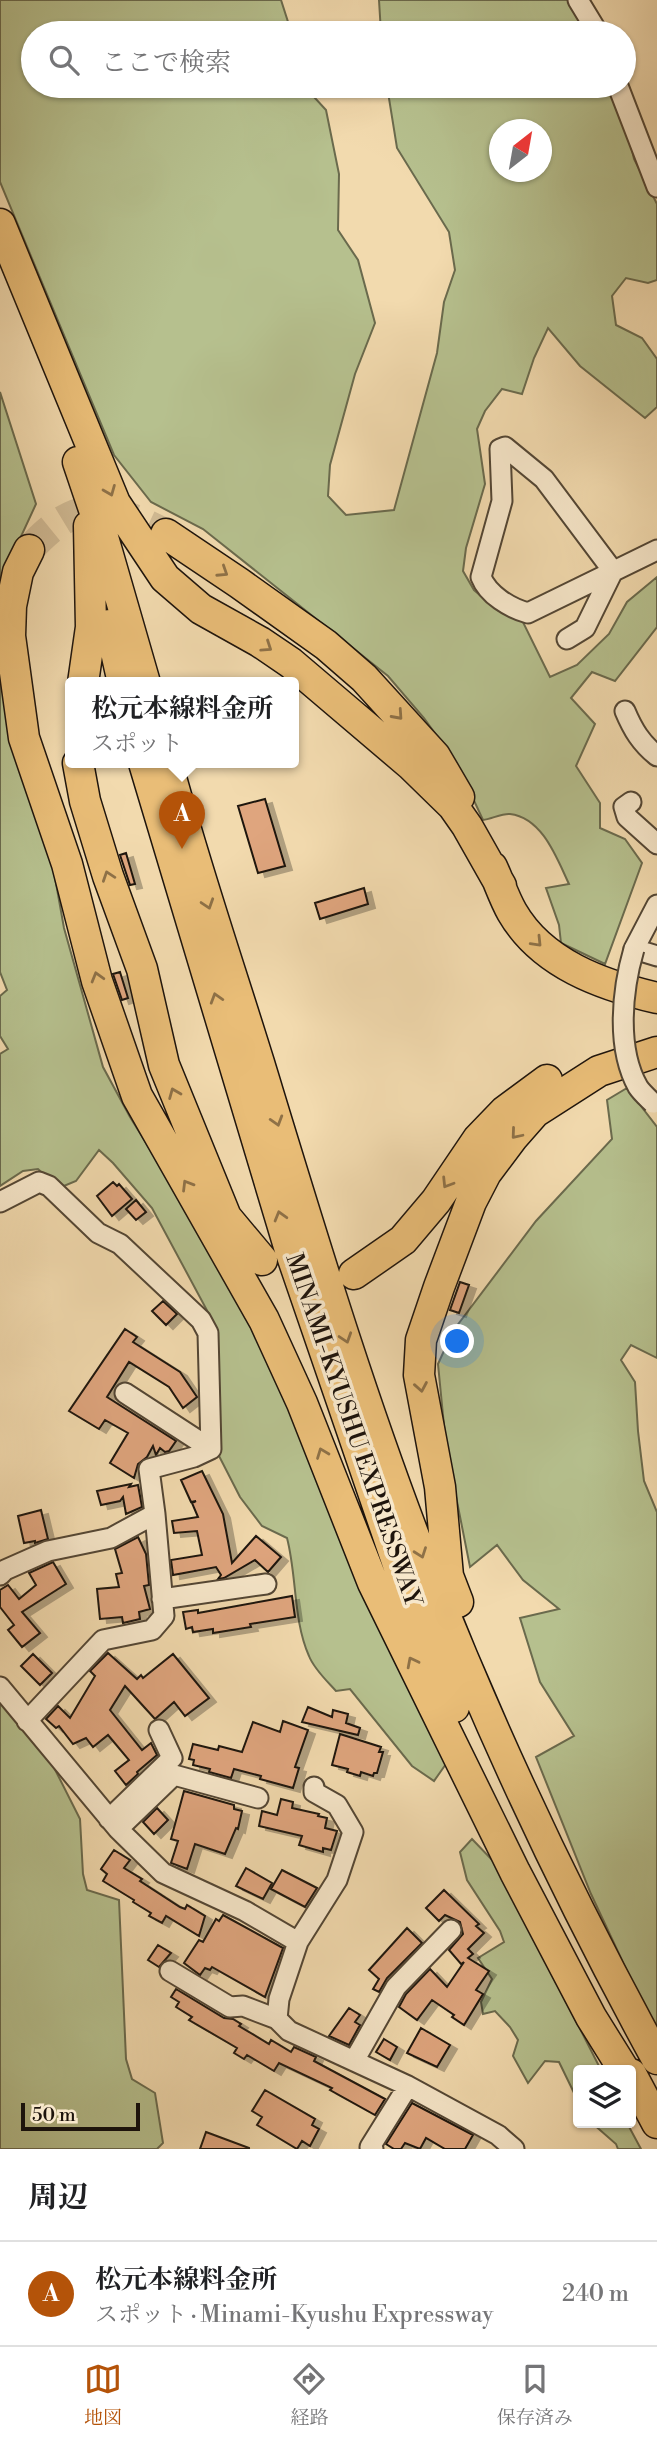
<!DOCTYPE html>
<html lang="ja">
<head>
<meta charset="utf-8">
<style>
  :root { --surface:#fff; --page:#f2f2f2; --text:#202124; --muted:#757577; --line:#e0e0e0; --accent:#b45309 }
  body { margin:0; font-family:"Libre Bodoni","Noto Serif JP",serif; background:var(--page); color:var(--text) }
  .controls { position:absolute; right:21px; bottom:21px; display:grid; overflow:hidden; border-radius:7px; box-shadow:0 2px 5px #0004 }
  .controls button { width:63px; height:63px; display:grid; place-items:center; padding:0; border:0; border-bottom:2px solid var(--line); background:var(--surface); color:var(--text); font:35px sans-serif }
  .compass { position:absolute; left:489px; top:119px; width:63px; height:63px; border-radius:50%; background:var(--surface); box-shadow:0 2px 5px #0004; rotate:31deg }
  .scale { position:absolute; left:21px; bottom:18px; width:119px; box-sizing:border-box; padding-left:7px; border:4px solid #1e140c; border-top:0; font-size:19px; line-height:24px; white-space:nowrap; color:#1e140c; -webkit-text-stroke:5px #f7e7ca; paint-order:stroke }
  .you { position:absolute; left:458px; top:1342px; width:24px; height:24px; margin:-18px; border:5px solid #fff; border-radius:50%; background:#1a73e8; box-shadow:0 0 0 10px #1a73e833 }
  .badge { display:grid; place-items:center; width:46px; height:46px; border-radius:50%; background:var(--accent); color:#fff; font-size:23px; font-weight:700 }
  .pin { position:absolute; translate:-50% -58px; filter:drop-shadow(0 2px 4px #0008) }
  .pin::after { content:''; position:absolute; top:37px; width:24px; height:21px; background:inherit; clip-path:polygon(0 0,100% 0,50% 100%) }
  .popup { position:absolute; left:65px; top:677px; width:234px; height:91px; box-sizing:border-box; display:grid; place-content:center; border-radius:7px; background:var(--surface); filter:drop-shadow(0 2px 5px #0005); font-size:23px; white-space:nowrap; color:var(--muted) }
  .popup b { font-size:26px; color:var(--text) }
  .popup::after { content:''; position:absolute; left:50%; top:100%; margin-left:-14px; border:14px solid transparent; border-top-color:var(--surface) }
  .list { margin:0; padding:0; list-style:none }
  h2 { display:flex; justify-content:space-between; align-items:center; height:91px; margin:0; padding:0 28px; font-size:30px }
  h2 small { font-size:23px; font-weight:400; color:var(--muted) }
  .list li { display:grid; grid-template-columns:46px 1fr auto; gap:21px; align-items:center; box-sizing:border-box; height:105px; padding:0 28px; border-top:2px solid var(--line) }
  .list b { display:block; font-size:26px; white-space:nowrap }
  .list p { margin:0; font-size:23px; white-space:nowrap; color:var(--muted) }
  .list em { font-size:23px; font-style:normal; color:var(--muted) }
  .icon { flex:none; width:38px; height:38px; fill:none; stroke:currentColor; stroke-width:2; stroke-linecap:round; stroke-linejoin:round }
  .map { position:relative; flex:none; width:657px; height:2149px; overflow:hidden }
  .search { position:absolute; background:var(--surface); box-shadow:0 2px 5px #0004; left:21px; right:21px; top:21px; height:77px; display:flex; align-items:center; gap:18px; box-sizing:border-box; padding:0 24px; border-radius:38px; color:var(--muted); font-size:26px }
  .sheet { height:196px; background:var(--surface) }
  nav { display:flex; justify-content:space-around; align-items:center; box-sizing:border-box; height:98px; border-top:2px solid var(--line); background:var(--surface); font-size:19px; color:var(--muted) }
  nav a { display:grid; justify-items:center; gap:4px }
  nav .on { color:var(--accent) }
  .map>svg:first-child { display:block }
  .green { fill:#b6c08e; stroke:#6a6a4d; stroke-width:2; fill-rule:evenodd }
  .building { fill:#dfa57e; stroke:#1e140c; stroke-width:2; filter:url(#shadow) }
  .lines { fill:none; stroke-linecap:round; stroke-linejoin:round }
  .highway-tunnel { stroke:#d2bc96; stroke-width:30; stroke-dasharray:30 15; stroke-linecap:butt }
  .minor-casing { stroke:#534634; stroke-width:23 }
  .highway-casing { stroke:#1e140c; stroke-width:33 }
  .minor { stroke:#f7e7ca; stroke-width:19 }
  .highway { stroke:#e9bd77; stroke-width:30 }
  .minor-bridge-casing { stroke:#534634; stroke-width:23; stroke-linecap:butt }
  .minor-bridge { stroke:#f7e7ca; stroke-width:19 }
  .oneway { stroke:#8e7147 }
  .labels { text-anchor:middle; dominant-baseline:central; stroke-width:7; stroke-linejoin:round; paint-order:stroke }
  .street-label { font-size:24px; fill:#1e140c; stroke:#f7e7ca }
</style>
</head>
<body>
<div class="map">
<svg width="657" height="2149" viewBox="0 0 657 2149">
  <defs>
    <filter id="shadow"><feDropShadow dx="7" dy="4" stdDeviation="0" flood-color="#0004"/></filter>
  </defs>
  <rect width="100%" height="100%" fill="#f2daae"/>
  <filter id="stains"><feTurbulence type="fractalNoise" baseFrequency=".00286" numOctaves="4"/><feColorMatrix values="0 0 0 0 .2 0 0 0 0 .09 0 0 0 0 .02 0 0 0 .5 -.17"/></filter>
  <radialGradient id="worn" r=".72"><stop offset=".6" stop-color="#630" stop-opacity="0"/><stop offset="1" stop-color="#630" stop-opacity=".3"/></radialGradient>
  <path class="green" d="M0,0H281L289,25L285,33H33V86H304L326,110L339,174L338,230L358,260L375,323L355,374L330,465L328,496L346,515L394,510L437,353L444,302L455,270L449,232L397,148L387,86H618L634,159L657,204V280L648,283L626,278L612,296L616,325L642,338L657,359V407L645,418L580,366L548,328L534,358L522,394L502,389L485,411L477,429L485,484L466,548L463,571L474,590L493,606L519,614L550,677L577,665L609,634L627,602L657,577V627L615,681L592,672L571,698L595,724L576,766L600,803V828L625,839L642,863L605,964L561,943L559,925L546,888L569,884C557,859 543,818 510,814C503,813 491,819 483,820L457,764L424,718L388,676L203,529L151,502L114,455L0,182ZM500,130H542V172H500Z
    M379,0H588L602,33H381Z
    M0,392L36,504L5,571L0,599Z
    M0,661L54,872L64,928L103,1067L130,1117L189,1212L243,1305L446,1764L434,1781L412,1766L350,1689L336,1691C327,1681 314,1669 309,1656C293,1620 297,1576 287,1538L262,1526L240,1497L218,1454L217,1329L152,1208L113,1163L99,1150L76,1181L59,1188L38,1169L23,1171L0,1186V1054L8,1049L0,1036V996L7,990L0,972Z
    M627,1088L657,1127V1358L631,1345L621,1360L635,1382L638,1431L644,1481L657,1512V2035L591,1894L536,1757L574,1736L540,1682L520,1618L559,1609L523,1580L497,1545L470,1567L446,1446L438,1364L453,1331L536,1221L612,1139L607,1100Z
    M0,1689L34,1728L80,1819L83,1874L87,1890L119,1900L126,2059L132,2079L155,2093L163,2143L157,2149H0Z
    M472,1839L496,1864L601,2070H578V2101L559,2062L545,2061L528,2083L513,2056L518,2040L510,2027L495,2011L483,2014L481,2002L492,1979L478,1958L504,1942L500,1931L467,1880L460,1852Z
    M592,2123H627L641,2149H618L616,2144Z"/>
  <path class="building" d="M265,799L285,866L258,873L238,806Z
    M126,853L135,884L130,885L120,855Z
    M364,888L368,904L320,919L315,903Z
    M120,972L128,998L122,1000L113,974Z
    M113,1182L117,1186L119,1184L132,1199L112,1216L97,1196Z
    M136,1200L146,1212L136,1220L126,1209Z
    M460,1282L469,1285L459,1313L450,1310Z
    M163,1301L177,1314L166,1325L152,1311Z
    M125,1329L137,1337L133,1342L180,1372L197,1397L183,1408L169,1387L129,1362L107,1397L176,1441L169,1451L165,1452L160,1448L156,1455L153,1446L147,1457L138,1464L134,1478L110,1463L128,1433L105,1420L99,1429L69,1411Z
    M202,1471L223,1514L232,1563L256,1536L281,1557L268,1572L255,1560L224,1578L218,1579L221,1575L216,1567L173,1575L171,1560L202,1555L197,1531L174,1533L172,1521L198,1517L192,1503L196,1501L191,1502L181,1480Z
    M131,1484L129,1487L138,1485L142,1507L126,1514L123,1497L120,1501L101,1505L97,1491Z
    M41,1510L48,1539L35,1543V1541L24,1543L18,1516Z
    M138,1537L146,1554L149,1585L144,1586L150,1609L139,1612L140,1619L123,1623L122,1617L100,1619L97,1589L119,1587L116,1574L122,1573L115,1549Z
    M53,1562L66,1584L22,1612L40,1633L22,1647L8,1630L14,1625L0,1607V1590L8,1585L19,1599L36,1585L29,1573Z
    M292,1596L295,1617L250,1624L251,1627L213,1633V1629L193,1632L192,1627L186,1629L183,1612L198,1610V1613Z
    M108,1653L137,1679L141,1675L143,1678L173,1654L209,1698L185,1716L174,1702L155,1719L125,1686L110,1710L142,1750L151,1743L157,1755L137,1772L138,1774L126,1785L115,1771L129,1760L108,1735L93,1747L86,1738L73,1744L59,1726L56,1728L46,1719L58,1706L70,1718L95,1676L90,1671Z
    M33,1654L52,1673L40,1685L21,1666Z
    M308,1707L332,1717L333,1710L348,1714L346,1723L360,1728L358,1735L302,1722Z
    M283,1721L308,1730L295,1767L299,1768L293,1788L260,1779L261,1776L234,1769L231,1778L209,1772L210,1769L193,1765L194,1760L189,1759L193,1744L218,1750L219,1746L242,1752L253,1722L280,1732Z
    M340,1734L381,1747L379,1752H383L377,1773H374L373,1776L361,1772L360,1776L347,1772L348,1769L332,1765Z
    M184,1791L234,1805V1809L242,1811L238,1829L236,1828L225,1854L195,1844L187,1869L171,1863L178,1841L171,1839Z
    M281,1799L293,1802L292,1808L319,1814L318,1816L327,1818L325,1828L337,1831L331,1850L323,1848V1852L299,1845L302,1836L259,1826L262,1811L277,1815Z
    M157,1808L168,1820L154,1834L143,1822Z
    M114,1850L130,1860L124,1868L142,1879L140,1881L180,1907L185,1909L187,1905L205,1916L199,1936L166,1916L162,1923L149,1916L151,1913L133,1902L134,1900L103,1881L107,1874L101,1869Z
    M246,1868L272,1883L263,1899L236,1886Z
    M282,1870L317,1888L305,1907L271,1889Z
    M444,1890L479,1924L476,1926L484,1933L468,1949L473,1954L468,1958L489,1971L476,1990L483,1994L464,2025L452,2017L454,2015L432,2000L417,2020L399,2007L406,1994L430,1969L447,1987L464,1962L461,1964L449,1950L463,1934L460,1922L445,1915L439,1921L426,1908Z
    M223,1915L283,1948L265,1997L212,1967L210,1970L205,1968L200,1975L184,1963L199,1940L203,1942L216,1919L219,1921Z
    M407,1928L422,1943L387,1978L379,1992L373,1989L379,1979L369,1970Z
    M158,1945L171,1953L159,1967L148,1960Z
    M176,1989L224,2018L233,2019L241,2024L239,2026L269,2044L271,2040L291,2052L294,2047L316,2057L314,2061L385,2099L375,2115L330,2090L332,2088L279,2063L274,2071L247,2055L244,2059L234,2053L237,2048L189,2020L192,2017L176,2007L179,2002L171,1997Z
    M349,2008L360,2015L355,2022L360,2025L349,2045L329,2036Z
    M421,2028L450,2045L437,2067L407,2053Z
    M384,2039L397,2047L390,2060L376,2052Z
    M265,2090L315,2119L312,2125L319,2129L310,2146L302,2141L297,2149L257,2125L262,2117L252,2111Z
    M412,2103L473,2135L465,2149H445L426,2138L420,2149L405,2143L401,2149H394L386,2144Z
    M206,2132L249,2148V2149H200Z"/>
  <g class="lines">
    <path class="highway-tunnel" d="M29,550C77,497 106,503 166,534"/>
    <g class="minor-casing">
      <path id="minor" d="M578,0L598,33
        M618,86L657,187
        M613,571L544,479L505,447L500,449L502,501L481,577C488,595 510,608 528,613L657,550
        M567,639L585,628L613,571
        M625,711C633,730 641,743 657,756
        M631,802L624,807L627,817L657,844
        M657,905L634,949L657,956
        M0,1202L39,1182L49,1186L98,1233L120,1244L201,1320L208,1333L211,1449L194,1457L149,1469L155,1514
        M125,1393L211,1449
        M0,1575L5,1570L48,1551L111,1538L155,1514L164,1616L152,1630L103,1640L27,1721
        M162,1599L266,1584
        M0,1687L118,1829L163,1873L245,1911L298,1942L279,1999L277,2019L289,2031L408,2086L498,2135L514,2149
        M109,1819L172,1758L159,1730
        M118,1829L174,1775L258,1798
        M298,1942L337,1880L353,1832L337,1805L314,1792V1787
        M170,1971L230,2007L243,2006L277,2019
        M354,2061L396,1987L451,1930
        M373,2149L370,2147L408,2086"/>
    </g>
    <g class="highway-casing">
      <path id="highway" d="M0,224L115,503L165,578L201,609L260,642L291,663L411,765L453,806L467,826L501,886
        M78,462L100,527L145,683
        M166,534L239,583L326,645L364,678L435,756L459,797
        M29,550L18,572L11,606L10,636L24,738L67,864L97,981L137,1096L264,1320L302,1403L373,1583L515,1872L591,2017L624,2070
        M110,625L123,683
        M83,683L91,627L89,526
        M78,763L85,801L108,876L142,969L164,1065L226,1217L262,1260
        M144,763L290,1250L404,1582L454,1707
        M167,763C194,864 228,963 259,1063C312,1237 364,1411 431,1580C496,1744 572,1904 657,2059
        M492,867C499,882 504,898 512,912C542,964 602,985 657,998
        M354,1274L403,1240L436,1201L478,1139L505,1111L547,1080
        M458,1602L448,1576L440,1487L419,1375L421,1340L439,1287L471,1202L486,1173L513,1137L535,1112L599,1071L657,1052
        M631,2074L657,2123"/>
    </g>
    <use href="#minor" class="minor"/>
    <use href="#highway" class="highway"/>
    <g class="minor-bridge-casing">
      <path id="minor-bridge" d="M634,949C622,990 616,1048 638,1087C642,1093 648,1098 653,1103"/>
    </g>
    <use href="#minor-bridge" class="minor-bridge"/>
  </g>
  <defs><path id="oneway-chevron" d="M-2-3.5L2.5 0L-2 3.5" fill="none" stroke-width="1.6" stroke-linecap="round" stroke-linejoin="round" transform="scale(1.75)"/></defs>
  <g class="oneway">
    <use href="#oneway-chevron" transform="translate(110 491) rotate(68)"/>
    <use href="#oneway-chevron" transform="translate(223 572) rotate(33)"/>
    <use href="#oneway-chevron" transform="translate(267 647) rotate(34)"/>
    <use href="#oneway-chevron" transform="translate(398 715) rotate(48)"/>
    <use href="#oneway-chevron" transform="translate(108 876) rotate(-109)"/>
    <use href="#oneway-chevron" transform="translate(208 904) rotate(72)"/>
    <use href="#oneway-chevron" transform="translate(537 942) rotate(46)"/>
    <use href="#oneway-chevron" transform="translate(97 977) rotate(-106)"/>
    <use href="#oneway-chevron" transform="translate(216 998) rotate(-107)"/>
    <use href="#oneway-chevron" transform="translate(174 1093) rotate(-112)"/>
    <use href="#oneway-chevron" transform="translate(277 1121) rotate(73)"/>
    <use href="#oneway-chevron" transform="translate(516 1134) rotate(130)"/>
    <use href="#oneway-chevron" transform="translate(447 1183) rotate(122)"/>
    <use href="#oneway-chevron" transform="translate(187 1185) rotate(-121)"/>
    <use href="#oneway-chevron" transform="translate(280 1216) rotate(-106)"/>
    <use href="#oneway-chevron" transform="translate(346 1338) rotate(72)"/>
    <use href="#oneway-chevron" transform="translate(421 1387) rotate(80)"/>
    <use href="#oneway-chevron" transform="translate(322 1453) rotate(-111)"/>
    <use href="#oneway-chevron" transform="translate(421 1553) rotate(70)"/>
    <use href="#oneway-chevron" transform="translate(412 1662) rotate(-117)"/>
  </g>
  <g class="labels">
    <g class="street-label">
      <text transform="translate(353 1430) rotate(71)">MINAMI-KYUSHU EXPRESSWAY</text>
    </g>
  </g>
  <rect width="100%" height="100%" filter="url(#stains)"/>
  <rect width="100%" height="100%" fill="url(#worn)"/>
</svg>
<div class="controls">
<button><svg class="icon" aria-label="layers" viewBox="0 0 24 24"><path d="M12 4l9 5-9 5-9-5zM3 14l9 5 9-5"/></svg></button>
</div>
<svg class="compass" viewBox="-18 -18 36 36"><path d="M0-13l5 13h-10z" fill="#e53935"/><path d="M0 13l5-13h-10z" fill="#757577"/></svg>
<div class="scale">50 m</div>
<div class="you"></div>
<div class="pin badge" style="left:182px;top:849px">A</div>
<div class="popup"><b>松元本線料金所</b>スポット</div>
<div class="search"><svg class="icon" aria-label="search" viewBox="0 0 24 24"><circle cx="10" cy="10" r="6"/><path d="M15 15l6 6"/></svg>ここで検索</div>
</div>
<section class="sheet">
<h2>周辺<small></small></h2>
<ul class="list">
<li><span class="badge">A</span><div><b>松元本線料金所</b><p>スポット · Minami-Kyushu Expressway</p></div><em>240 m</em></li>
</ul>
</section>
<nav>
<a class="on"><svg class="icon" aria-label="map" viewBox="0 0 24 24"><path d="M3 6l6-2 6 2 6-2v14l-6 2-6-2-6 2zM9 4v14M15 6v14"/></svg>地図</a>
<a><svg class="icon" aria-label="directions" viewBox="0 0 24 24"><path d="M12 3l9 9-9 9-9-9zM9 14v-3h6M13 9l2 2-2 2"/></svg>経路</a>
<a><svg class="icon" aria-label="saved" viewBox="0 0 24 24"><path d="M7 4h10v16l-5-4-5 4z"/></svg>保存済み</a>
</nav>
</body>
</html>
